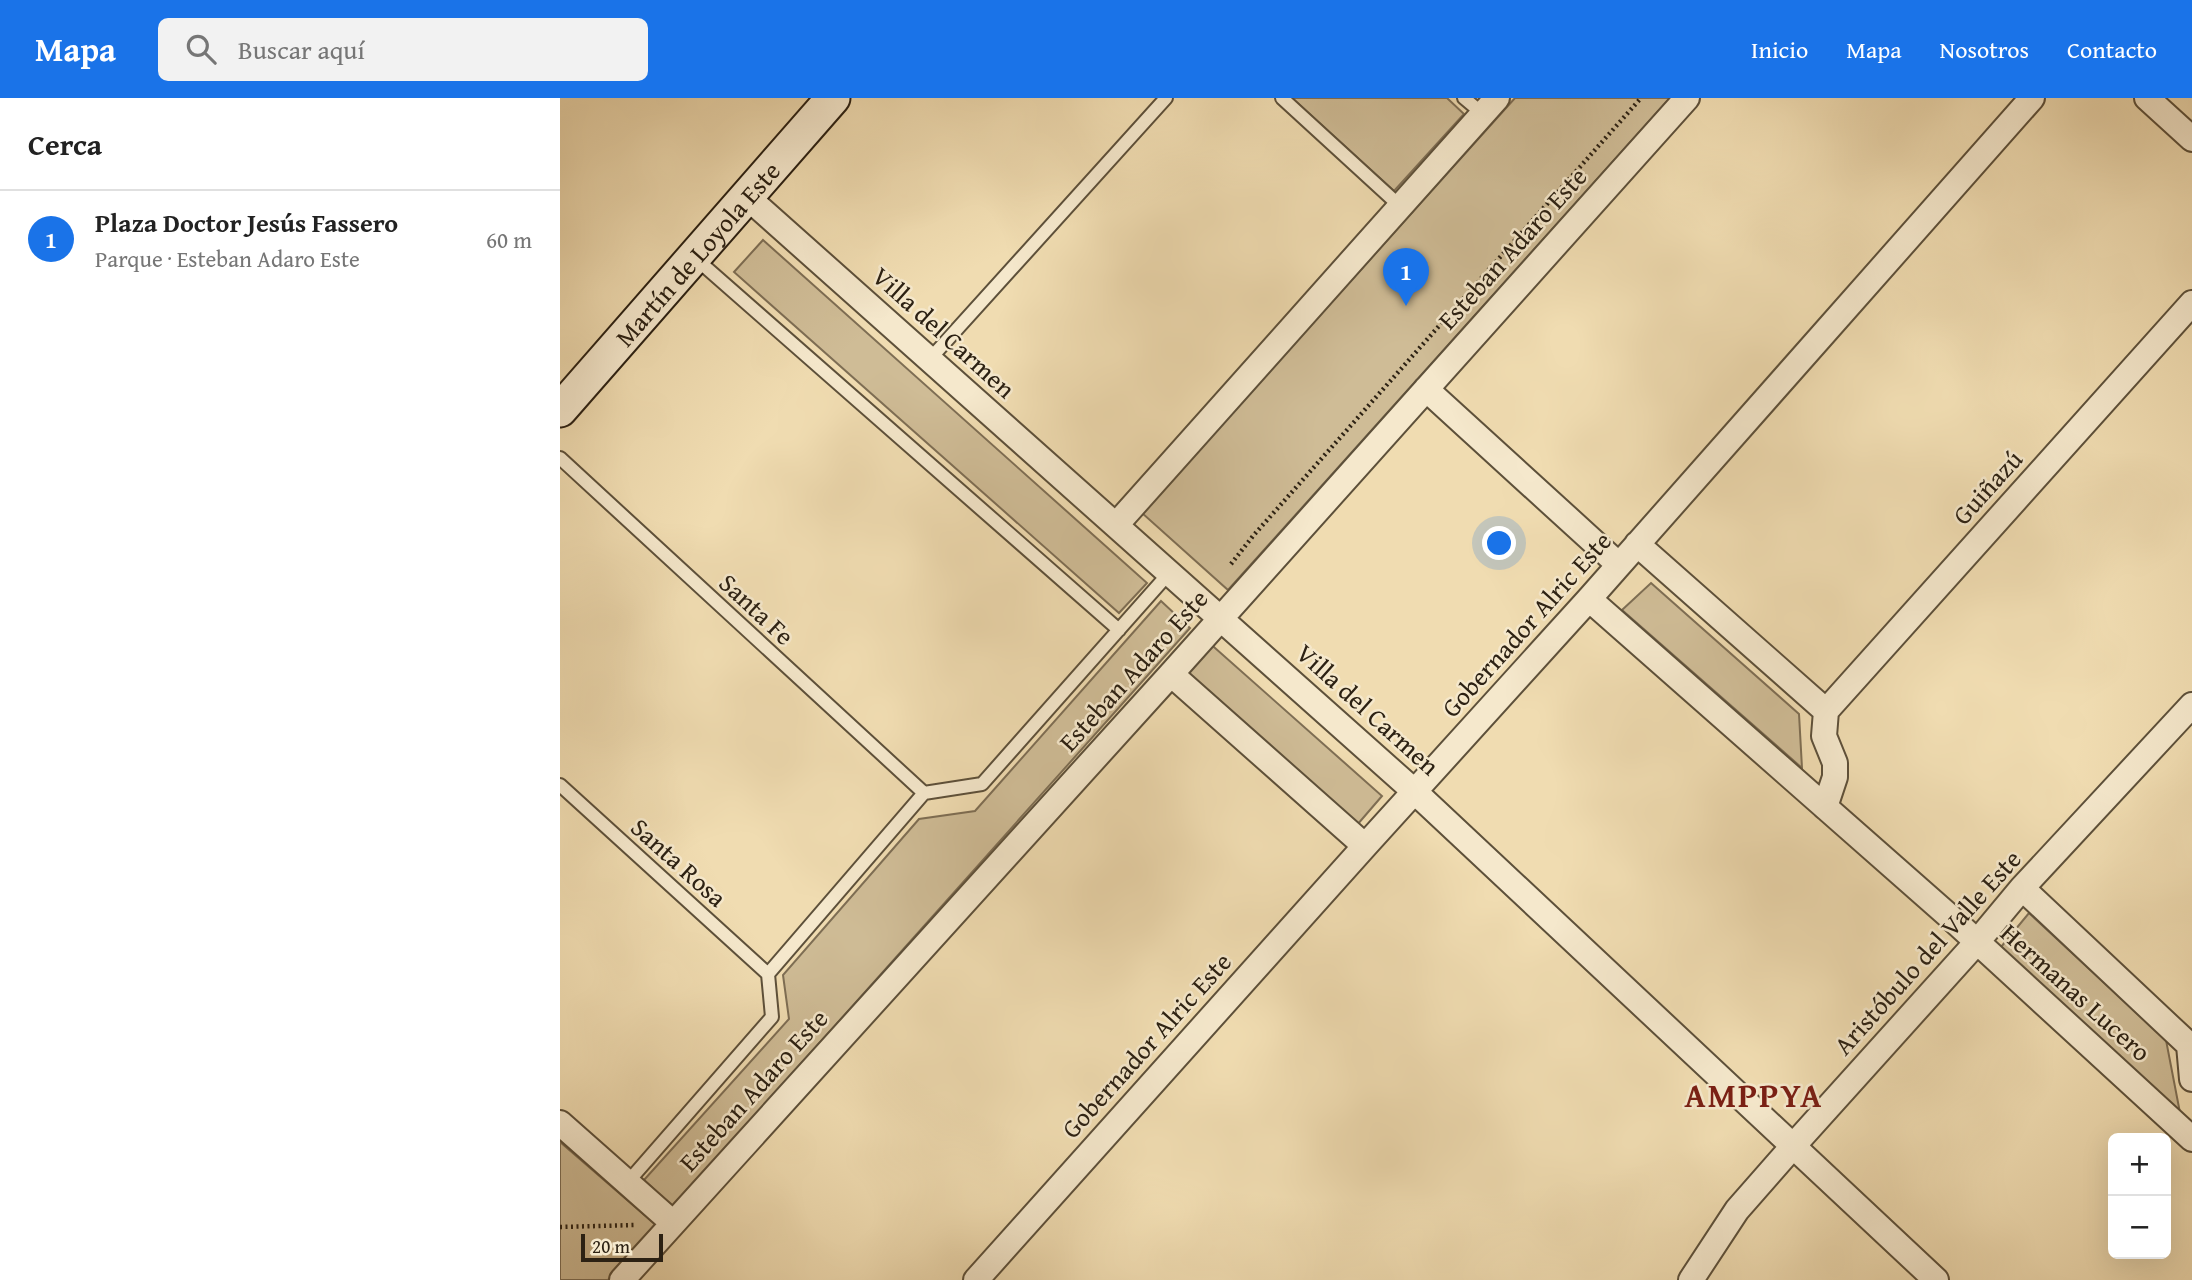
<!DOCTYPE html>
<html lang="es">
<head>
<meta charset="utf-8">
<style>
  :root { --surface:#fff; --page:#f2f2f2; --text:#222; --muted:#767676; --line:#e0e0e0; --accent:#1a73e8 }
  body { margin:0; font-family:"Gentium Book Plus",serif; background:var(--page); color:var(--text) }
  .controls { position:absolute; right:21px; bottom:21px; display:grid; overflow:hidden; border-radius:10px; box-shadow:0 7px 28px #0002 }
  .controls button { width:63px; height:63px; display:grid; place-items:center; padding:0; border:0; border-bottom:2px solid var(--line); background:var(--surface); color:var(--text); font:35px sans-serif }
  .scale { position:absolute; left:21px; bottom:18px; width:82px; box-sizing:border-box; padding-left:7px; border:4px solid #2c2113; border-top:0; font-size:19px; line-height:24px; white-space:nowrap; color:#2c2113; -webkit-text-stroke:5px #f5e8cc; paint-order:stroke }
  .you { position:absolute; left:940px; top:446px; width:24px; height:24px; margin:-18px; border:5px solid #fff; border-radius:50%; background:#1a73e8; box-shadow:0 0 0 10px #1a73e833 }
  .badge { display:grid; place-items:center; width:46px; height:46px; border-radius:50%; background:var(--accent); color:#fff; font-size:23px; font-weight:700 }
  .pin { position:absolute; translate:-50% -58px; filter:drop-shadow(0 2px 4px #0008) }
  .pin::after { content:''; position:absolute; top:37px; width:24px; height:21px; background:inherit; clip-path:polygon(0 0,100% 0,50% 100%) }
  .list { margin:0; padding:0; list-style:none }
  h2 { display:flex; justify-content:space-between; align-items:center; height:91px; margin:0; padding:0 28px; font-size:30px }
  h2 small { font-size:23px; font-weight:400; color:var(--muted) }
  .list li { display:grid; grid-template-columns:46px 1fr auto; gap:21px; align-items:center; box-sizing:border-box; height:98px; padding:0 28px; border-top:2px solid var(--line) }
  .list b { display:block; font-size:26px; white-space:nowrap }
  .list p { margin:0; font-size:23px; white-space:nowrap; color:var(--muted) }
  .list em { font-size:23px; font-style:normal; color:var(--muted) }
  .icon { flex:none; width:38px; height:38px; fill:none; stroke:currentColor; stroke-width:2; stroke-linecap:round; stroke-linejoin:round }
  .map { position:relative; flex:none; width:1632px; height:1182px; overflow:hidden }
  header { display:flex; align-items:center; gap:42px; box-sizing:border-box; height:98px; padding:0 35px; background:var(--accent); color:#fff }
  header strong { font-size:33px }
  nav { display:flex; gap:38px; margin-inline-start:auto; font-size:24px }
  .search { width:490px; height:63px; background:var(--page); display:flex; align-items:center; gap:18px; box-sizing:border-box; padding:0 24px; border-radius:10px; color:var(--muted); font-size:26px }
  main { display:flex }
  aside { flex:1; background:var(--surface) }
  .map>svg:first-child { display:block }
  .green { fill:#cfbc96; stroke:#7e6e54; stroke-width:2 }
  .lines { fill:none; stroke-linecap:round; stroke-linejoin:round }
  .lane-casing { stroke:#5d503a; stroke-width:16 }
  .street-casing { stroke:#5d503a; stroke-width:28 }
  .secondary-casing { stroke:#2c2113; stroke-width:37 }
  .path { stroke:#2c2113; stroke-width:4.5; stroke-dasharray:2 3.5; stroke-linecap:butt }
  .lane { stroke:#f5e8cc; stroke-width:12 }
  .street { stroke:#f5e8cc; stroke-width:24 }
  .secondary { stroke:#f5e8cc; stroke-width:33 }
  .labels { text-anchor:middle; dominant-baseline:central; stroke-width:5; stroke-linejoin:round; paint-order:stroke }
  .street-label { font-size:26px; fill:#2c2113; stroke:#f5e8cc }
  .district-label { font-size:33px; font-weight:bold; letter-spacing:2px; fill:#7a1f14; stroke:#f5e8cc }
</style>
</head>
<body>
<header>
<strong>Mapa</strong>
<div class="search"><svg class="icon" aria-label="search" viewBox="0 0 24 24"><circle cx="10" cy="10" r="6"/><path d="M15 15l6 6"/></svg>Buscar aquí</div>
<nav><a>Inicio</a><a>Mapa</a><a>Nosotros</a><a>Contacto</a></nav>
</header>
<main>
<aside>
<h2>Cerca<small></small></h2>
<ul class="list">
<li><span class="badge">1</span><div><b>Plaza Doctor Jesús Fassero</b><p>Parque · Esteban Adaro Este</p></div><em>60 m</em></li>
</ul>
</aside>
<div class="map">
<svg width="1632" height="1182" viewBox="0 0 1632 1182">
  <rect width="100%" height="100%" fill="#f0dcb1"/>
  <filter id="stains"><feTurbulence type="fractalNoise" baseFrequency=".00286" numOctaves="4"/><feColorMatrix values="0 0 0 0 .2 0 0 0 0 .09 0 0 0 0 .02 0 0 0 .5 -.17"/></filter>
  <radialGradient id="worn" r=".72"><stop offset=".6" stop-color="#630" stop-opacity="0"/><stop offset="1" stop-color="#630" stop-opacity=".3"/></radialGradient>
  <path class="green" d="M732,0H887L904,16L834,93Z
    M955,0H1110L668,492L582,415Z
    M203,142L587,485L559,515L174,174Z
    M1091,485L1239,616L1242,670L1062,512Z
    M601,503L630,530L113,1109L84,1082L229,921L223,877L359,721L415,713Z
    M646,542L822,698L797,727L621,571Z
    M1469,815L1606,942L1621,1020L1441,849Z
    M0,1044L96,1127L48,1182H0Z"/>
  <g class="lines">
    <g class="lane-casing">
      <path id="lane" d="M722,0L841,109
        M904,0L923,16
        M134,159L559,532
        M370,261L606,0
        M0,360L364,695
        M0,687L208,876
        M67,1085L212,919L208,876L364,695L422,686L610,474"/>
    </g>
    <g class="street-casing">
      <path id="street" d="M1587,0L1632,41
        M186,98L854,693L1376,1182
        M866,291L1059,467
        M556,427L937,0
        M1077,446L1266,613L1264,638L1275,665V679L1265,709
        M1029,501L1389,818L1632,1041
        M611,576L805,748
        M1266,613L1632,205
        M1462,790L1629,947L1632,981
        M0,1025L113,1125
        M62,1182L611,576L1127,0
        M416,1182L805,748L1029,501L1472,0
        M1131,1182L1177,1112L1234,1047L1417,844L1462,790L1632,607"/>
    </g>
    <g class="secondary-casing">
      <g id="secondary">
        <path id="s1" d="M0,312L273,0"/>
      </g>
    </g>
    <path class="path" d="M671,466L693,438L1081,0
      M0,1129L76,1127"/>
    <use href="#lane" class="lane"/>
    <use href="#street" class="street"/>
    <use href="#secondary" class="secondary"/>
  </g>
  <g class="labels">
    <g class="street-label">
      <text transform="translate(952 150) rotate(-48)">Esteban Adaro Este</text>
      <text stroke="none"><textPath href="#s1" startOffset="208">Martín de Loyola Este</textPath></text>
      <text transform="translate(384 234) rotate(42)">Villa del Carmen</text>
      <text transform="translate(1427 389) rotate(-48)">Guiñazú</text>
      <text transform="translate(197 511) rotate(43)">Santa Fe</text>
      <text transform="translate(966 526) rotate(-48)">Gobernador Alric Este</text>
      <text transform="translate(573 572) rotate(-48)">Esteban Adaro Este</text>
      <text transform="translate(808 611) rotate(42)">Villa del Carmen</text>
      <text transform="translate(119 764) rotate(42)">Santa Rosa</text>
      <text transform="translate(1367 854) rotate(-48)">Aristóbulo del Valle Este</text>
      <text transform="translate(1516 894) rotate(42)">Hermanas Lucero</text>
      <text transform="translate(586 947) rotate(-48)">Gobernador Alric Este</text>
      <text transform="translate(193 992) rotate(-48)">Esteban Adaro Este</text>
    </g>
    <g class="district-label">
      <text x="1194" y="997">AMPPYA</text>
    </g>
  </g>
  <rect width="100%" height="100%" filter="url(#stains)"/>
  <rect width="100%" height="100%" fill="url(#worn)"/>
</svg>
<div class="controls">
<button>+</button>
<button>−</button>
</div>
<div class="scale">20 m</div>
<div class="you"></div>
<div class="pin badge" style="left:846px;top:208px">1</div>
</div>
</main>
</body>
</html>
